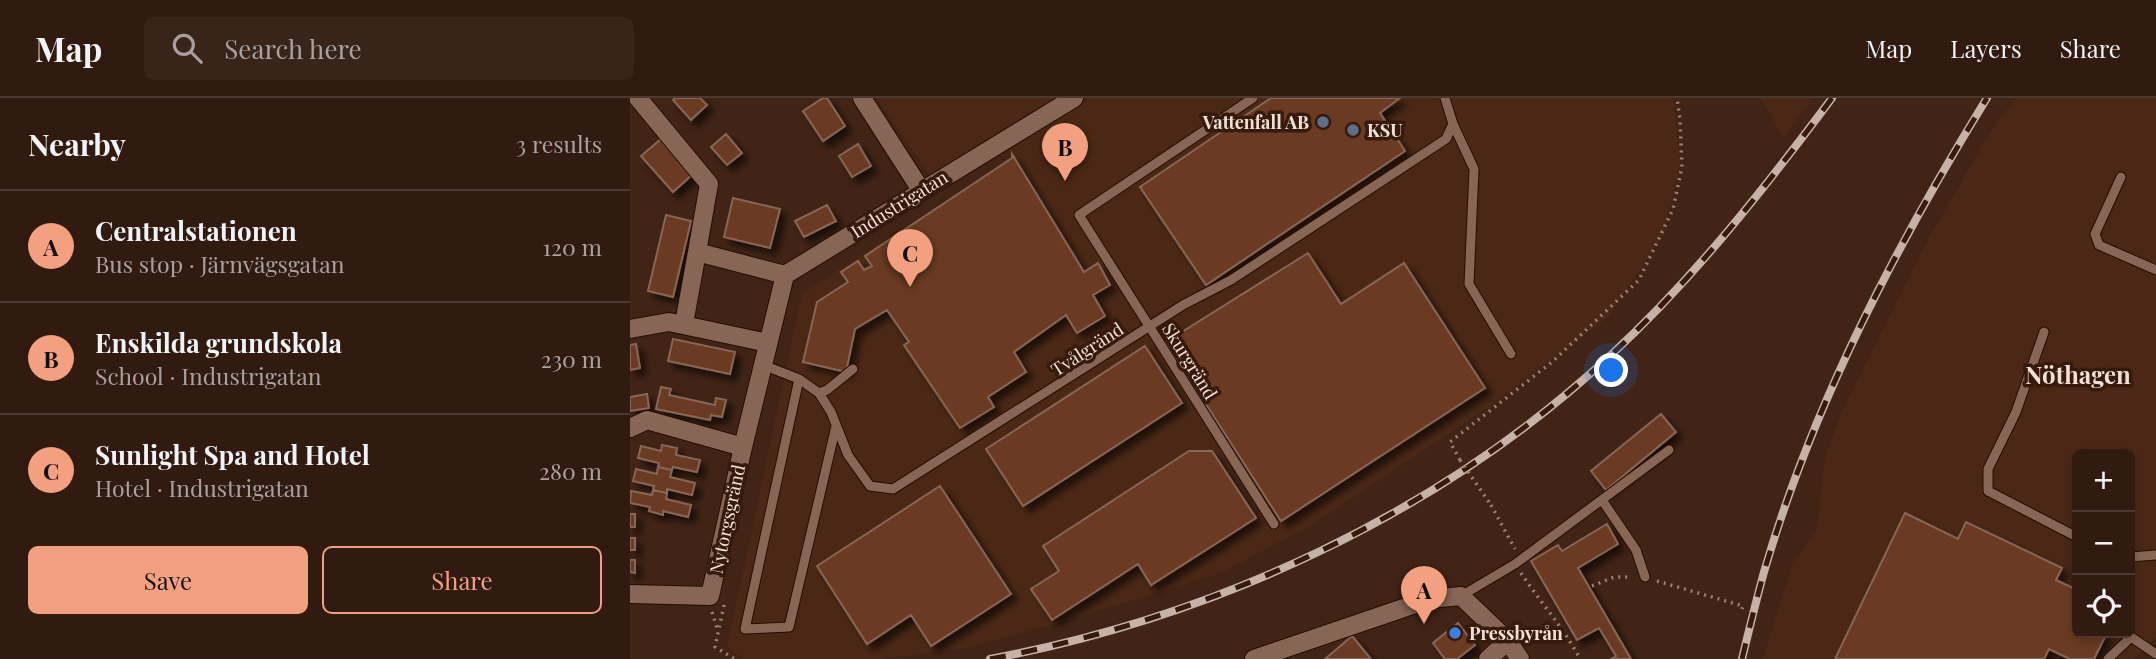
<!DOCTYPE html>
<html lang="en">
<head>
<meta charset="utf-8">
<style>
  :root { --surface:#311b10; --page:#392419; --text:#f1f3f6; --muted:#a8a19f; --line:#4c3930; --accent:#f2a080 }
  body { margin:0; font-family:"Playfair Display",serif; background:var(--page); color:var(--text) }
  .controls { position:absolute; right:21px; bottom:21px; display:grid; overflow:hidden; border-radius:10px; box-shadow:0 4px 10px #0003 }
  .controls button { width:63px; height:63px; display:grid; place-items:center; padding:0; border:0; border-bottom:2px solid var(--line); background:var(--surface); color:var(--text); font:35px sans-serif }
  .you { position:absolute; left:982px; top:273px; width:24px; height:24px; margin:-18px; border:5px solid #fff; border-radius:50%; background:#1a73e8; box-shadow:0 0 0 10px #1a73e833 }
  .badge { display:grid; place-items:center; width:46px; height:46px; border-radius:50%; background:var(--accent); color:#111; font-size:23px; font-weight:700 }
  .pin { position:absolute; translate:-50% -58px; filter:drop-shadow(0 2px 4px #0008) }
  .pin::after { content:''; position:absolute; top:37px; width:24px; height:21px; background:inherit; clip-path:polygon(0 0,100% 0,50% 100%) }
  .list { margin:0; padding:0; list-style:none }
  h2 { display:flex; justify-content:space-between; align-items:center; height:91px; margin:0; padding:0 28px; font-size:30px }
  h2 small { font-size:23px; font-weight:400; color:var(--muted) }
  .list li { display:grid; grid-template-columns:46px 1fr auto; gap:21px; align-items:center; box-sizing:border-box; height:112px; padding:0 28px; border-top:2px solid var(--line) }
  .list b { display:block; font-size:26px; white-space:nowrap }
  .list p { margin:0; font-size:23px; white-space:nowrap; color:var(--muted) }
  .list em { font-size:23px; font-style:normal; color:var(--muted) }
  .actions { display:flex; gap:14px; padding:21px 28px }
  .actions a { flex:1; padding:16px 0; border:2px solid var(--accent); border-radius:10px; text-align:center; font-size:24px; color:var(--accent) }
  .actions .main { background:var(--accent); color:#111 }
  .icon { flex:none; width:38px; height:38px; fill:none; stroke:currentColor; stroke-width:2; stroke-linecap:round; stroke-linejoin:round }
  .map { position:relative; flex:none; width:1526px; height:561px; overflow:hidden }
  header { display:flex; align-items:center; gap:42px; box-sizing:border-box; height:98px; padding:0 35px; background:var(--surface); border-bottom:2px solid var(--line) }
  header strong { font-size:33px }
  nav { display:flex; gap:38px; margin-inline-start:auto; font-size:24px }
  .search { width:490px; height:63px; background:var(--page); display:flex; align-items:center; gap:18px; box-sizing:border-box; padding:0 24px; border-radius:10px; color:var(--muted); font-size:26px }
  main { display:flex }
  aside { flex:1; background:var(--surface) }
  .map>svg:first-child { display:block }
  .built { fill:#4b2816; fill-rule:evenodd }
  .building { fill:#6a3a21; stroke:#876656; stroke-width:2; filter:url(#shadow) }
  .lines { fill:none; stroke-linecap:round; stroke-linejoin:round }
  .service-casing { stroke:#260c01; stroke-width:11 }
  .minor-casing { stroke:#260c01; stroke-width:20 }
  .path { stroke:#9a8276; stroke-width:3.5; stroke-dasharray:2 5; stroke-linecap:butt }
  .service { stroke:#876656; stroke-width:9 }
  .minor { stroke:#876656; stroke-width:18 }
  .rail-casing { stroke:#c7b2a7; stroke-width:8 }
  .rail { stroke:#361a0c; stroke-width:5; stroke-dasharray:16; stroke-linecap:butt }
  .path-bridge { stroke:#9a8276; stroke-width:3.5; stroke-dasharray:2 5; stroke-linecap:butt }
  .service-dot { fill:#5c6f8a; stroke:#361a0c; stroke-width:2.5 }
  .shop-dot { fill:#3f7fe0; stroke:#361a0c; stroke-width:2.5 }
  .labels { text-anchor:middle; dominant-baseline:central; stroke-width:7; stroke-linejoin:round; paint-order:stroke }
  .poi-label { font-size:18px; font-weight:bold; fill:#f3e0d6; stroke:#361a0c; text-anchor:start }
  .street-label { font-size:18px; fill:#f3e0d6; stroke:#361a0c }
  .district-label { font-size:24px; font-weight:bold; fill:#f3e0d6; stroke:#361a0c }
</style>
</head>
<body>
<header>
<strong>Map</strong>
<div class="search"><svg class="icon" aria-label="search" viewBox="0 0 24 24"><circle cx="10" cy="10" r="6"/><path d="M15 15l6 6"/></svg>Search here</div>
<nav><a>Map</a><a>Layers</a><a>Share</a></nav>
</header>
<main>
<aside>
<h2>Nearby<small>3 results</small></h2>
<ul class="list">
<li><span class="badge">A</span><div><b>Centralstationen</b><p>Bus stop · Järnvägsgatan</p></div><em>120 m</em></li>
<li><span class="badge">B</span><div><b>Enskilda grundskola</b><p>School · Industrigatan</p></div><em>230 m</em></li>
<li><span class="badge">C</span><div><b>Sunlight Spa and Hotel</b><p>Hotel · Industrigatan</p></div><em>280 m</em></li>
</ul>
<div class="actions"><a class="main">Save</a><a>Share</a></div>
</aside>
<div class="map">
<svg width="1526" height="561" viewBox="0 0 1526 561">
  <defs>
    <filter id="shadow"><feDropShadow dx="6" dy="6" stdDeviation="3.5" flood-color="#0009"/></filter>
  </defs>
  <rect width="100%" height="100%" fill="#412416"/>
  <path class="built" d="M247,0H427L301,79Z
    M460,0H1043L1050,67L1033,137L978,219L851,314L683,426L591,475L432,524L336,550L252,561H113L97,549L172,196L382,60L379,52Z
    M1130,0H1183L1154,40Z
    M1385,0H1526V539L1504,561H1133L1163,464L1187,431L1195,359L1212,313L1294,149L1355,43ZM1447,356H1500V535H1447Z"/>
  <path class="building" d="M45,0H70L77,7L61,22L43,2Z
    M193,0H197L215,28L193,43L173,13Z
    M641,0H770L750,15L775,53L576,187L510,89Z
    M96,36L112,55L97,67L81,49Z
    M31,41L62,77L43,94L11,58Z
    M228,46L241,68L222,79L209,58Z
    M382,56L454,174L468,165L480,187L463,197L475,218L447,235L436,217L384,254L396,274L358,299L364,309L330,330L274,247L279,244L257,212L225,231L216,274L173,264L187,204L218,184L211,174L228,163L234,172L242,168L235,158L382,60Z
    M103,100L150,111L140,150L94,139Z
    M197,107L206,123L174,139L165,123Z
    M36,117L61,123L43,199L18,193Z
    M678,155L711,206L774,165L855,290L651,423L536,244Z
    M43,241L105,254L100,276L38,263Z
    M6,246L10,270L0,272V247Z
    M515,248L552,305L393,408L356,351Z
    M31,289L41,291L39,297L85,307L86,300L96,302L92,319L81,317L80,322L26,311Z
    M17,296L19,310L0,313V299Z
    M1031,316L1046,334L976,392L961,373Z
    M32,347L47,350L46,357L70,362L67,374L43,369L42,372L28,369L29,365L8,360L11,348L31,353Z
    M559,353H582L626,420L521,487L508,466L422,522L401,491L429,473L413,448Z
    M28,369L42,372L40,379L65,385L62,397L37,391V395L23,392L24,388L3,383L6,371L27,376Z
    M310,388L381,496L301,548L281,517L237,546L187,468Z
    M23,392L37,395L36,401L61,407L58,419L33,413V417L19,413L20,409L0,405L1,393L22,397Z
    M1275,415L1328,441L1336,424L1432,470L1426,482L1447,492V535H1477L1464,561H1440L1419,551L1414,561H1205Z
    M0,416H5V429H0Z
    M977,426L988,446L948,470L1001,561H981L986,558L969,530L947,542L901,463L928,447L932,453Z
    M0,440H5V452H0Z
    M0,462H5V475L0,474Z
    M828,525L845,547L827,561H815L803,545Z
    M722,538L741,561H695Z"/>
  <g class="lines">
    <g class="service-casing">
      <path id="service" d="M623,0L449,117L644,426
        M815,0L823,26L844,71L839,186L881,256
        M1491,79L1465,136L1469,147L1526,172
        M1414,234L1386,314L1358,371V393L1447,439
        M133,267L169,281L189,295L201,314L218,357L240,388L263,391L553,207L601,182L816,41L823,26
        M169,281L115,531L159,529L206,328
        M189,295L197,292L223,271
        M972,402L1006,452L1015,479
        M1500,459L1526,457
        M831,498L885,466L1039,352
        M1478,561L1501,539L1526,556"/>
    </g>
    <g class="minor-casing">
      <path id="minor" d="M8,0L79,86L67,154L155,177
        M232,0L291,92
        M54,226L67,154
        M0,231L39,224L138,245
        M0,330L17,322L113,349L155,177L444,0
        M0,496L80,498L113,349
        M624,561L800,501L831,498L878,543L890,561
        M858,561L878,543"/>
    </g>
    <path class="path" d="M830,362L820,344L922,264L1009,182L1043,111L1052,69L1050,21L1047,0
      M861,407L885,451
      M891,475C910,504 934,530 950,561
      M1027,483L1113,508L1112,511
      M962,488L984,479H1002
      M94,507L85,549L105,561
      M82,514L88,533"/>
    <use href="#service" class="service"/>
    <use href="#minor" class="minor"/>
    <g class="rail-casing">
      <path id="rail" d="M360,561C588,518 811,415 982,256C1065,179 1134,91 1202,0
        M1112,561C1119,532 1126,503 1134,474C1183,306 1266,148 1357,0"/>
    </g>
    <use href="#rail" class="rail"/>
    <path class="path-bridge" d="M830,362L861,407"/>
  </g>
  <g class="service-dot">
    <circle cx="693" cy="24" r="7"/>
    <circle cx="723" cy="32" r="7"/>
  </g>
  <circle class="shop-dot" cx="825" cy="535" r="7"/>
  <g class="labels">
    <g class="poi-label">
      <text x="679" y="24" text-anchor="end">Vattenfall AB</text>
      <text x="737" y="32">KSU</text>
      <text x="839" y="535">Pressbyrån</text>
    </g>
    <g class="street-label">
      <text transform="translate(269 106) rotate(-32)">Industrigatan</text>
      <text transform="translate(457 251) rotate(-33)">Tvålgränd</text>
      <text transform="translate(560 263) rotate(58)">Skurgränd</text>
      <text transform="translate(97 421) rotate(-78)">Nytorgsgränd</text>
    </g>
    <g class="district-label">
      <text x="1448" y="276">Nöthagen</text>
    </g>
  </g>
</svg>
<div class="controls">
<button>+</button>
<button>−</button>
<button><svg class="icon" aria-label="locate" viewBox="0 0 24 24"><circle cx="12" cy="12" r="6"/><path d="M12 2v4M12 18v4M2 12h4M18 12h4"/></svg></button>
</div>
<div class="you"></div>
<div class="pin badge" style="left:794px;top:526px">A</div>
<div class="pin badge" style="left:435px;top:83px">B</div>
<div class="pin badge" style="left:280px;top:189px">C</div>
</div>
</main>
</body>
</html>
